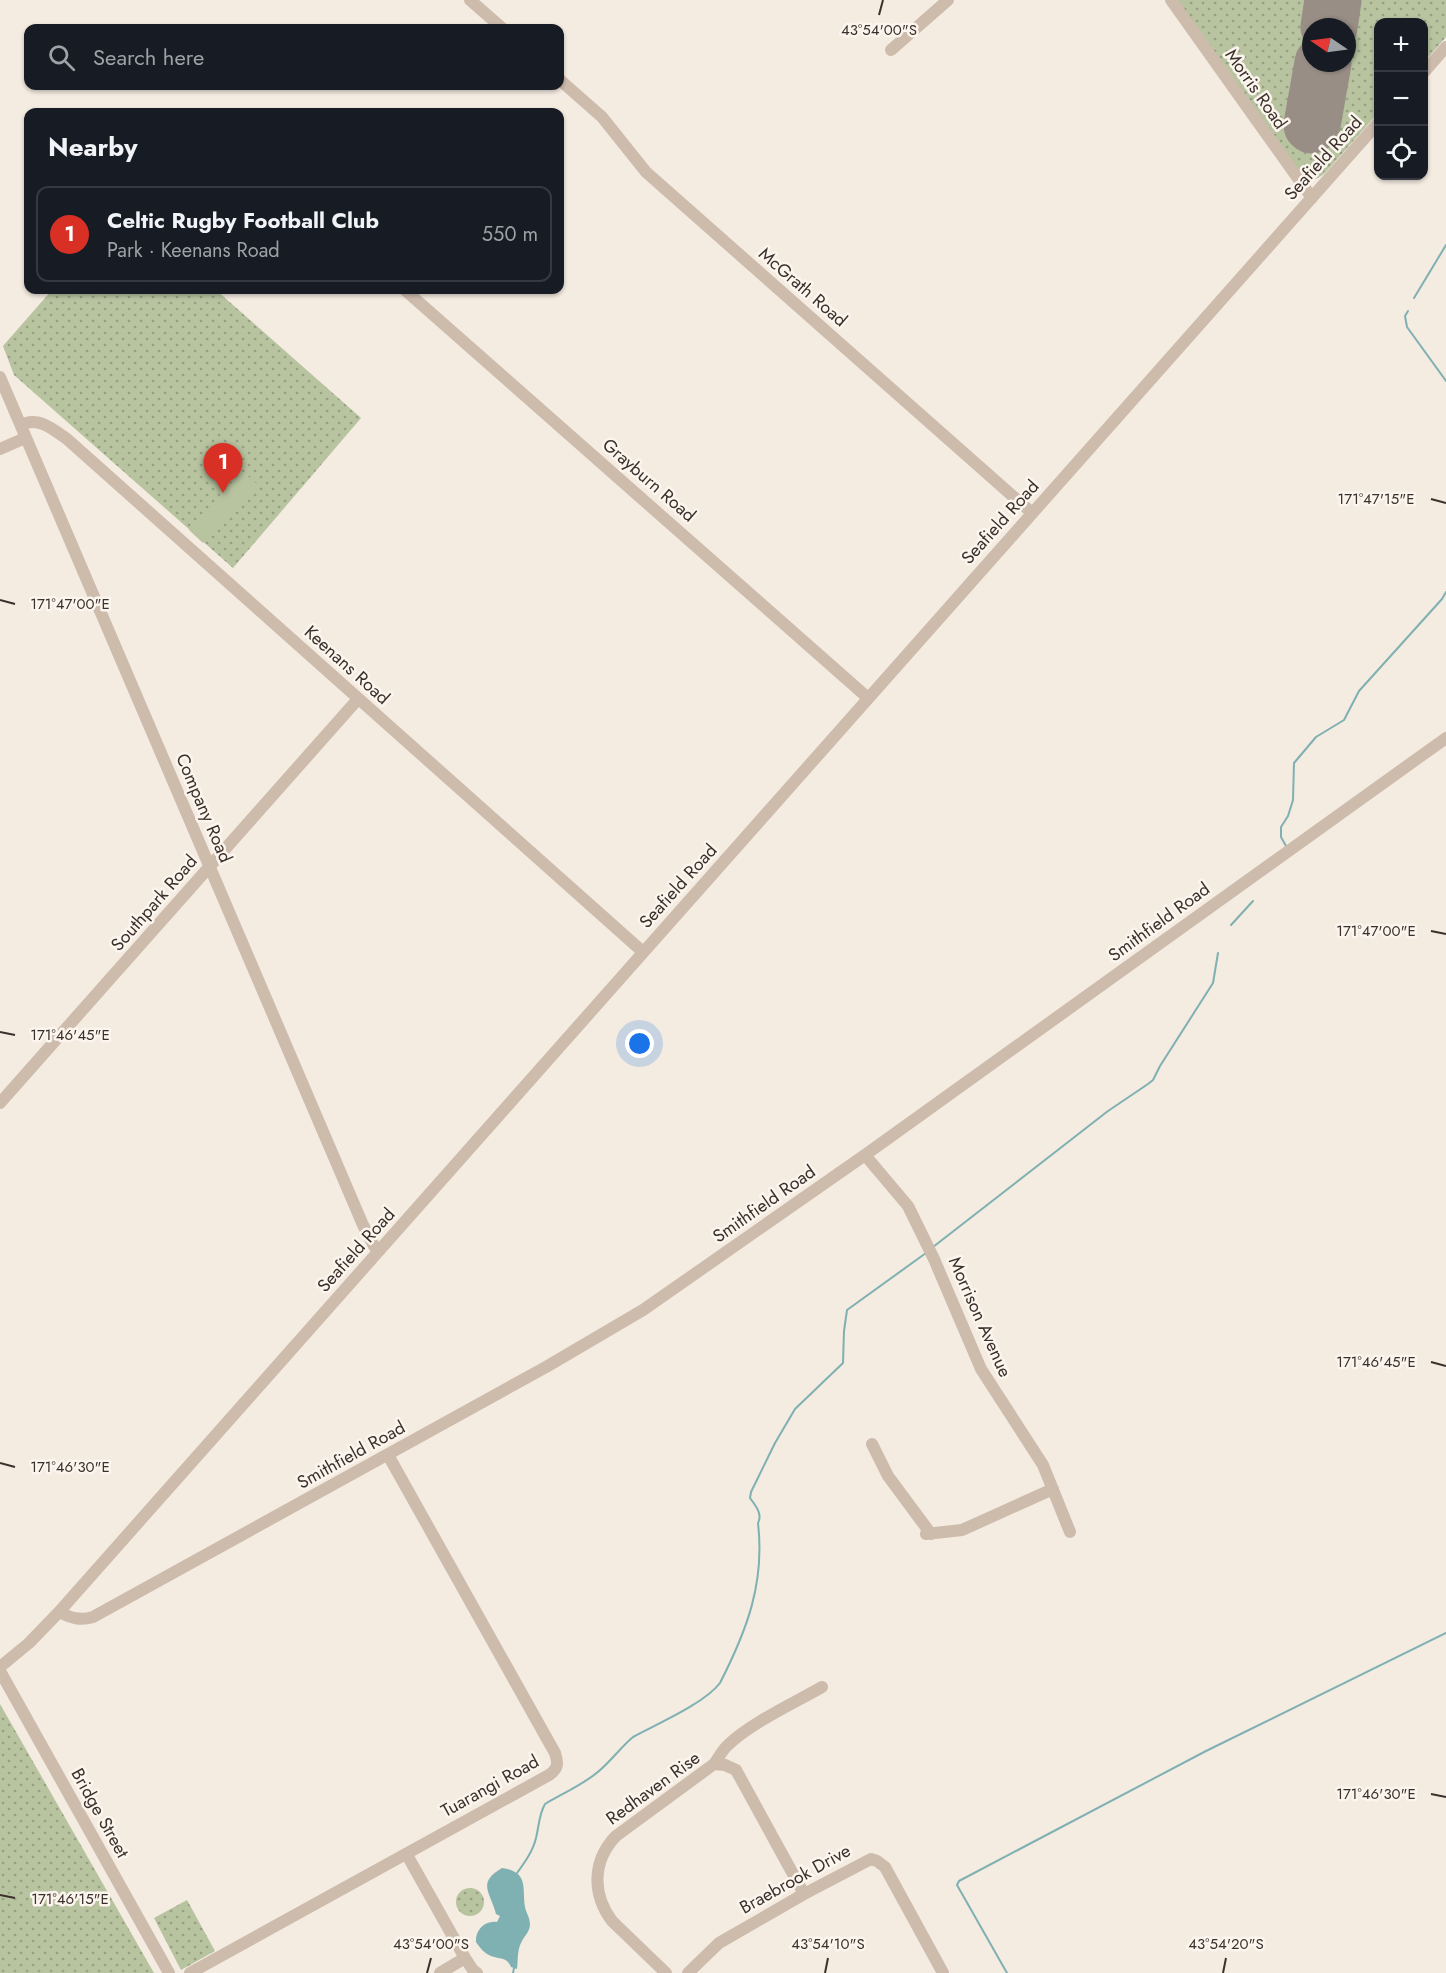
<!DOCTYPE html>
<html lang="en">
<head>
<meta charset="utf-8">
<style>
  :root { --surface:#171b24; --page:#20242c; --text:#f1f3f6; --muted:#9ea1a6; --line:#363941; --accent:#d93025 }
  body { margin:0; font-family:Jost,sans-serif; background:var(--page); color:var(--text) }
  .controls { position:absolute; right:18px; top:18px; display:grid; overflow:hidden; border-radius:12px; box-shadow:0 2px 4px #0004 }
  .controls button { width:54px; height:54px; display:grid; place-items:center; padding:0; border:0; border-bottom:2px solid var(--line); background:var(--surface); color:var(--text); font:30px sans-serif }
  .compass { position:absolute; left:1302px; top:18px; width:54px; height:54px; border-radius:50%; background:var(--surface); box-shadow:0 2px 4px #0004; rotate:283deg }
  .you { position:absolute; left:640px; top:1044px; width:21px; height:21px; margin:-15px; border:4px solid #fff; border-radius:50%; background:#1a73e8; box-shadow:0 0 0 9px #1a73e833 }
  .badge { display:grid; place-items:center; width:39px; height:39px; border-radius:50%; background:var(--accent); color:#fff; font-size:20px; font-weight:700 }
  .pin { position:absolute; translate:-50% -50px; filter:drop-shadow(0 2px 3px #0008) }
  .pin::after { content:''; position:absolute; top:32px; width:21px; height:18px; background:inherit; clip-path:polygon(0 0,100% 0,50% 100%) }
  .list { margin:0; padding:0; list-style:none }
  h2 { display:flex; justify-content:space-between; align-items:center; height:78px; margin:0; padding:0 24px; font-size:26px }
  h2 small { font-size:20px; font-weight:400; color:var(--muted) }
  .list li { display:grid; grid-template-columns:39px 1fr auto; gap:18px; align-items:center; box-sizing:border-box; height:96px; margin:0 12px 12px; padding:0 12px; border:2px solid var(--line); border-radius:12px }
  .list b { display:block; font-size:22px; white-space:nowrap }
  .list p { margin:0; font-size:20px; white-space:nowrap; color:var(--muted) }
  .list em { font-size:20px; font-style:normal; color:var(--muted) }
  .icon { flex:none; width:33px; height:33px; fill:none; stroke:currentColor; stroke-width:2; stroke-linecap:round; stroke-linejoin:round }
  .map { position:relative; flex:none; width:1446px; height:1973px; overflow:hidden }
  .search { position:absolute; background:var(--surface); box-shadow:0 2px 4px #0004; left:24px; top:24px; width:540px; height:66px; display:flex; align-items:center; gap:15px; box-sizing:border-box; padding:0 21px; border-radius:12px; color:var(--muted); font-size:22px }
  .panel { position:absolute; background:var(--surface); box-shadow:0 2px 4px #0004; left:24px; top:108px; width:540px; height:186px; border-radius:12px }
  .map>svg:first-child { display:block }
  .grass { fill:url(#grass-dots); fill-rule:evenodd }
  .pitch { fill:#b8c4a0 }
  .water { fill:#7fb0b2 }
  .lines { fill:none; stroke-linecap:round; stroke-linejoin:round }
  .stream { stroke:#7fb0b2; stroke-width:2 }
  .runway { stroke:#988e86; stroke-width:57 }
  .minor { stroke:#cdbbac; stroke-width:12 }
  .ticks { fill:none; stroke:#3b302b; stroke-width:2 }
  .labels { text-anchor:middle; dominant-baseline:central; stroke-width:5; stroke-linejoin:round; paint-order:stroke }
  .street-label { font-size:18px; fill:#3b302b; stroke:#fbf5ee }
  .ticks-label { font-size:15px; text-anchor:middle; fill:#3b302b; stroke:#fbf5ee; stroke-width:5; stroke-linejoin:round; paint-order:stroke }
</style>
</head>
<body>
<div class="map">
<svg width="1446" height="1973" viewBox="0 0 1446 1973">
  <defs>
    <pattern id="grass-dots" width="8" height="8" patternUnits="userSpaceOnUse" patternTransform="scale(1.5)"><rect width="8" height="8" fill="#b8c4a0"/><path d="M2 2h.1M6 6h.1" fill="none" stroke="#97a083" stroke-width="1.8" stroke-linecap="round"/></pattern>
  </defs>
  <rect width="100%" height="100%" fill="#f4ebe1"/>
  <path class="grass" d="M1175,0H1446V37L1424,62V22H1378V113L1325,173C1318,179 1313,181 1304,179ZM1311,27H1347V63H1311Z
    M52,290H216L361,418L233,568L14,375L3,346Z
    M0,1704L154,1973H0Z
    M456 1902a14 14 0 1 1 28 0a14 14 0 1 1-28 0Z
    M187,1900L215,1951L181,1970L154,1918Z"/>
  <path class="pitch" d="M242,471L257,484L203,543L189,530Z"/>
  <path class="water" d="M502,1868C529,1872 522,1887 525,1907C526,1913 530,1917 530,1925C529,1933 525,1935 522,1941C517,1949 518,1960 517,1969L511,1967C506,1956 501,1960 491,1956C484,1953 480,1948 476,1942C475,1930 485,1920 497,1922L500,1916L496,1914C491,1893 476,1883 502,1868Z"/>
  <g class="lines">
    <path class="stream" d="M1414,298L1446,245
      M1408,311L1405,316L1407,327L1446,381
      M1286,846L1281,837V827L1288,816L1293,800L1294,763L1316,737L1344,720L1359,691L1442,599L1446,592
      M1231,925L1253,901
      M933,1247L1108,1111L1148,1084L1153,1080L1160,1066L1213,983L1218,953
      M517,1873C525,1862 533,1851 536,1838C539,1826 539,1814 545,1804C563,1793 583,1785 599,1771C611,1761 621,1747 633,1737C657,1724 705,1703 720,1683C747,1630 765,1583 758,1523C763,1514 755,1505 750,1498L751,1492L775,1443L795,1409L843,1363L844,1331L847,1310L926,1253
      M513,1973L514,1968
      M1007,1973L957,1885L959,1881L1206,1751L1446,1633"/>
    <path class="runway" d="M1329,27L1333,0
      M1312,125L1323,63"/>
    <path class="minor" d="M470,0L502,28
      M1171,0L1312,198
      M891,50L948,0
      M1424,72L1446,47
      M560,80L602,117L646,172L1032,513
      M405,290L868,698
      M0,377L363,1225L374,1246L380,1250
      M21,425C38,416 53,429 67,439L643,952
      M0,449L25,438
      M0,1103L358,699
      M865,1155L908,1206L934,1259L981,1369L1043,1465L1070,1532
      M872,1444L888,1476L931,1534
      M926,1534L962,1530L1053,1489
      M59,1612C71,1618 80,1621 93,1617L546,1367L643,1310L865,1155L1446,738
      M0,1667L29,1643L59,1612L1378,123
      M0,1671L169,1973
      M714,1764C719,1758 722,1750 728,1745C751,1723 794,1703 822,1687
      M407,1855L465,1958L473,1970L477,1973
      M190,1973L549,1775C559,1768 558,1763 555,1753L388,1455
      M440,1973L465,1958
      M666,1973L612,1921C592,1894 592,1861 616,1836L714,1764L725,1765L736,1770L804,1894
      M688,1973L719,1943L804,1894L871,1859L877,1861L885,1867L943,1973"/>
  </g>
  <path class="ticks" d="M879,15L883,0M1431,499L1446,503M0,600L15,604M1431,931L1446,934M0,1032L15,1035M1431,1362L1446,1366M0,1463L15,1467M1431,1794L1446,1797M0,1895L15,1898M427,1973L431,1958M825,1973L828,1958M1223,1973L1226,1958"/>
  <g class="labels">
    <g class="street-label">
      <text transform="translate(1256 89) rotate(55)">Morris Road</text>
      <text transform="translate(1323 158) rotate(-48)">Seafield Road</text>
      <text transform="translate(803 287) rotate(41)">McGrath Road</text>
      <text transform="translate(649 480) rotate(41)">Grayburn Road</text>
      <text transform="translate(1000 522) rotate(-48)">Seafield Road</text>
      <text transform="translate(347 665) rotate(42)">Keenans Road</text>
      <text transform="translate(204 808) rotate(67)">Company Road</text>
      <text transform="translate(678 886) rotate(-48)">Seafield Road</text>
      <text transform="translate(154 903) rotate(-49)">Southpark Road</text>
      <text transform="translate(1159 922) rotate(-36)">Smithfield Road</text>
      <text transform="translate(764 1204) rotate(-35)">Smithfield Road</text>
      <text transform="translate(356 1250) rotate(-48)">Seafield Road</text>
      <text transform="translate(980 1317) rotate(66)">Morrison Avenue</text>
      <text transform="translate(351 1455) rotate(-29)">Smithfield Road</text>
      <text transform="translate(490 1786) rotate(-29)">Tuarangi Road</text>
      <text transform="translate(653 1788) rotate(-36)">Redhaven Rise</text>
      <text transform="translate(100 1813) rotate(61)">Bridge Street</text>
      <text transform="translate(795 1879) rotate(-29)">Braebrook Drive</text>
    </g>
  </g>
  <g class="ticks-label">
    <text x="879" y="35">43°54'00"S</text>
    <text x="1376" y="504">171°47'15"E</text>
    <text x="70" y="609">171°47'00"E</text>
    <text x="1376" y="936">171°47'00"E</text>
    <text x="70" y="1040">171°46'45"E</text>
    <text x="1376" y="1367">171°46'45"E</text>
    <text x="70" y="1472">171°46'30"E</text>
    <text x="1376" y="1799">171°46'30"E</text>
    <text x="70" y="1904">171°46'15"E</text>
    <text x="431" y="1949">43°54'00"S</text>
    <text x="828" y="1949">43°54'10"S</text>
    <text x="1226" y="1949">43°54'20"S</text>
  </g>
</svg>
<div class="controls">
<button>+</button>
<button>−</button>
<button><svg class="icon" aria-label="locate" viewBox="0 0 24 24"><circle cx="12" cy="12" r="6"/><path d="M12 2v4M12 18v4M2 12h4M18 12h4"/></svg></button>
</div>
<svg class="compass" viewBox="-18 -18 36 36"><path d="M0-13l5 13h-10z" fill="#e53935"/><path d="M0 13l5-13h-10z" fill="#9ea1a6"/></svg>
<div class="you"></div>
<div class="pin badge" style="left:223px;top:493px">1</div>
<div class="search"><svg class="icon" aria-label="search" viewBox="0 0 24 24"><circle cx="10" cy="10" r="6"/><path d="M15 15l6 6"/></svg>Search here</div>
<section class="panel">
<h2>Nearby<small></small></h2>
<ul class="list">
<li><span class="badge">1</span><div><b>Celtic Rugby Football Club</b><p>Park · Keenans Road</p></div><em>550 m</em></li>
</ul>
</section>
</div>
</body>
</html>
